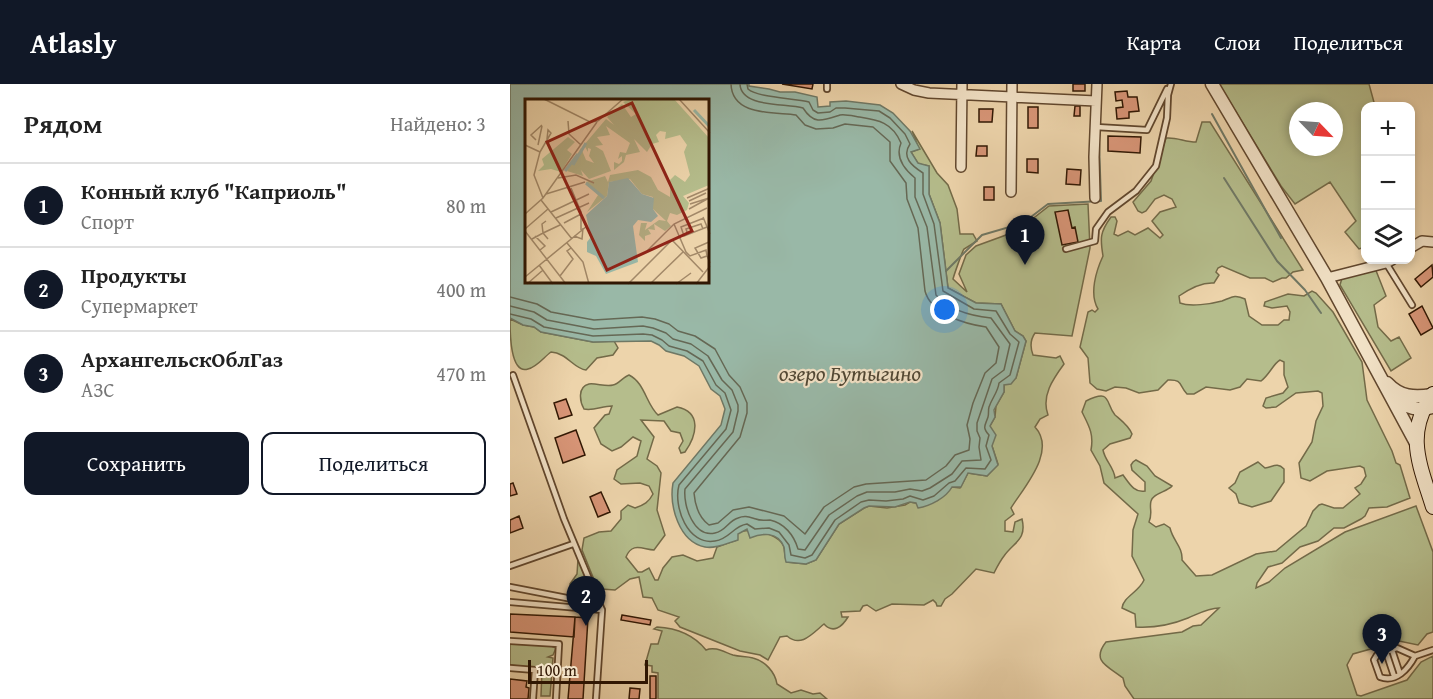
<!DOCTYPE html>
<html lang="ru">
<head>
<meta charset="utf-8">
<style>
  :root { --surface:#fff; --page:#f2f2f2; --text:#222; --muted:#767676; --line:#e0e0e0; --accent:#111827 }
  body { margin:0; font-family:"Gentium Book Plus",serif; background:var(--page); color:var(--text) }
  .controls { position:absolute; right:18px; top:18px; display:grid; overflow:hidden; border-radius:12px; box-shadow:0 3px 9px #0003 }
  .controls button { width:54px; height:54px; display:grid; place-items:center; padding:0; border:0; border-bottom:2px solid var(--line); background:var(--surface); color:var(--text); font:30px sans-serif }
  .compass { position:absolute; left:779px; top:18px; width:54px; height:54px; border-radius:50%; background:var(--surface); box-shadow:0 3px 9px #0003; rotate:115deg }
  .scale { position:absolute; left:18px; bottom:15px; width:120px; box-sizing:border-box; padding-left:6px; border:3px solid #311703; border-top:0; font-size:16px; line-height:21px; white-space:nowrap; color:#311703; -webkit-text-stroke:4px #f3e3c8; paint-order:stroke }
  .you { position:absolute; left:435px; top:226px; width:21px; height:21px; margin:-15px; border:4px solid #fff; border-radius:50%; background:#1a73e8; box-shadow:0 0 0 9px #1a73e833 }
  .badge { display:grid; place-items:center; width:39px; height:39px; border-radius:50%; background:var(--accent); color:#fff; font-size:20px; font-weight:700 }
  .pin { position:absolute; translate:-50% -50px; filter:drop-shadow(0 2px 3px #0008) }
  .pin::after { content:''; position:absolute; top:32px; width:21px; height:18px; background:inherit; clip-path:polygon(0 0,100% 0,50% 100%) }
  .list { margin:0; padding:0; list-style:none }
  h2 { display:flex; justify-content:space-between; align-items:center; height:78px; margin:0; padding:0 24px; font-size:26px }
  h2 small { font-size:20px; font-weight:400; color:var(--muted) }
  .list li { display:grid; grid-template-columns:39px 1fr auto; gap:18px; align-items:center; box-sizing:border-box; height:84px; padding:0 24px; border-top:2px solid var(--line) }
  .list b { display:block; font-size:22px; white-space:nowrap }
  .list p { margin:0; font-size:20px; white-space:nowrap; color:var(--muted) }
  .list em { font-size:20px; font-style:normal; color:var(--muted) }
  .actions { display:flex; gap:12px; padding:18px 24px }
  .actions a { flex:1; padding:14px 0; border:2px solid var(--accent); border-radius:12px; text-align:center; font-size:21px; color:var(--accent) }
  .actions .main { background:var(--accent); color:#fff }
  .icon { flex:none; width:33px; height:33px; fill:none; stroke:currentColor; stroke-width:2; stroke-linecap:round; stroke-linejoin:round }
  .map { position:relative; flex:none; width:923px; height:615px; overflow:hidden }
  header { display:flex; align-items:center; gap:36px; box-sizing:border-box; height:84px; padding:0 30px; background:var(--accent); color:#fff }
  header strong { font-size:28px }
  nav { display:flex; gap:33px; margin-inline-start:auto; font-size:21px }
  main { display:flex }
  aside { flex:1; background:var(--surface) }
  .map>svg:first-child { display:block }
  .green { fill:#b5bd8c; stroke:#736a48; stroke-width:1.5; fill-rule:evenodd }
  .water { fill:#99b8a7; stroke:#6f7865; stroke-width:1.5; fill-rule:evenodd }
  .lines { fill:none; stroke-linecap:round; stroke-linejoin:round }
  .shore { stroke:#656855; stroke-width:1.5 }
  .stream { stroke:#6f7865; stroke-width:2 }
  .building { fill:#d89577; stroke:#311703; stroke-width:1.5 }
  .service-casing { stroke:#60462d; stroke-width:8 }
  .minor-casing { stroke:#60462d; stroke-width:12 }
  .tertiary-casing { stroke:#60462d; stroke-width:15 }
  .secondary-casing { stroke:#311703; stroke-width:16 }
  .service { stroke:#f3e3c8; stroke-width:4.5 }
  .minor { stroke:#f3e3c8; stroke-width:9 }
  .tertiary { stroke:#f3e3c8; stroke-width:12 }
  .secondary { stroke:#f3e3c8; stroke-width:14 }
  .labels { text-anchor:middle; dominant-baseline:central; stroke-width:4.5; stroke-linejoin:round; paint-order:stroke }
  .water-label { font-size:22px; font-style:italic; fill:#504734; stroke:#f3e3c8 }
  .inset-river { fill:none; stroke:#99b8a7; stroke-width:3 }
  .inset-road { fill:none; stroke:#a28868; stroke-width:1.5 }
  .view { fill:#8f2418; fill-opacity:0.15; stroke:#8f2418; stroke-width:3 }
  .inset-edge { fill:none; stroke:#311703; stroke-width:3 }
</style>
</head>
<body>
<header>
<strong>Atlasly</strong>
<nav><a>Карта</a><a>Слои</a><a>Поделиться</a></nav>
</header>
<main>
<aside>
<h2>Рядом<small>Найдено: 3</small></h2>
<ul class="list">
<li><span class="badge">1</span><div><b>Конный клуб &quot;Каприоль&quot;</b><p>Спорт</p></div><em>80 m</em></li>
<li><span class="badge">2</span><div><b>Продукты</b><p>Супермаркет</p></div><em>400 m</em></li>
<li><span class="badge">3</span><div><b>АрхангельскОблГаз</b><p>АЗС</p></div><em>470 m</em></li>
</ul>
<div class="actions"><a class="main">Сохранить</a><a>Поделиться</a></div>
</aside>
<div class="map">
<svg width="923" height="615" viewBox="0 0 923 615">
  <rect width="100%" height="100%" fill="#edd4ab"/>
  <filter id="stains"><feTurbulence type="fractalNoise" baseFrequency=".00333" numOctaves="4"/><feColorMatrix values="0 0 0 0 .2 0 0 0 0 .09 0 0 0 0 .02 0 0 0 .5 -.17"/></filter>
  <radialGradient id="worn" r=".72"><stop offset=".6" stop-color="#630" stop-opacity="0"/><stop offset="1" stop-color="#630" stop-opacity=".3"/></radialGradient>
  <path class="green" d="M709,0H859L865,22H856L855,163L849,165L835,148L846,137L820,98L785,120L771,102ZM788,27H824V63H788Z
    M692,38H700L793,186L783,188L776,194H772L763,198L755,194H740L712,182L708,184L706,188L709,191L704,199C691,198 679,205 669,212L670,219C680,223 701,220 712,217C722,213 725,210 735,215L739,232L752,241H768L774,236H779L780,228L777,222L762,224L754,222L755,218L778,210L794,212L802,207L806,209L823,228L852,278L857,316L882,367L886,379L890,381L900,414L877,423L859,424L855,432L851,435L834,444H824L808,457L790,463L772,479L758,483L747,499L746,504L759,498L775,484L835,448L906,422L923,468V548L917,550L908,561L889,557L843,570L837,581L847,611L851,612L897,596L911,578L923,572V615H624L615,602L613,594C600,583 580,578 596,558L672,548L683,542L691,541L709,524C698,524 688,530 678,534C661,541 644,544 626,543L625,530L612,524C613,513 629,508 634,496L622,472L623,446L628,430L594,399L590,382L581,366C584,350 579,342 572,328L576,317C602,304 595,319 605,331C612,337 619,342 622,350L620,354L600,360L593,366C595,377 604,383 605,394L613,391C619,399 624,409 635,407V398L622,386L621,381L623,378L626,376L637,382L645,392L662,402C657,408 643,409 641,417C639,424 643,429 639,438L646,443L654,440L660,444C663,457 673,463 672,476L686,492L702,491L746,470L766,467L796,442L803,427L809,421L812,420L824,424H833L850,410L845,404L851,400L856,392L854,384L850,382L817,387L800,397L791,394L789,379L802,358L806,337L813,322L812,309L808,307L786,309L766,323L756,324L753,322L756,314L773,309L778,303L774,291V278L770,276C763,280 760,290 751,297L737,295L730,303L720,306L696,303L684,310H677C669,302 673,295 658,296L648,306L629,309L616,304L605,303L596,307L587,305L580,299L578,274L570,263L578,228L582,226L585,228L588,225C579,210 586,187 593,172C590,154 590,148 601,133H605L607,137L604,150L608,152L618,147L625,151L638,144L650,154L653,151L642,137L650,128L666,123L662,115L654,111L645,115L636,127L632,129L628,127L623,118L641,97L656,54C667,53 675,58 686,58Z
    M402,47L427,89L438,101L447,125L450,150H463L467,157L454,165C452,168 444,191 443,195L457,208L449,190L456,171L466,162L507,147L539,122L578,120L580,164L562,252L525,249C520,256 520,263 523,271L546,274L550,272L554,280C543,295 531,312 538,331L530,335L525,343C547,367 514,403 501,424L504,430L495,437V447L503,448L505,438L512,435C517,456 504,458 494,472C490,477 487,483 484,489L466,485L442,510L435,515L431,522H427L426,519L423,516L414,521L382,520L366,527L357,521L353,522L350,527L331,528L332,533H338C332,543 323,550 314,540C302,550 291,564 277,552L270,553L258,576L250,571L230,567L170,543L165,537L169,533L148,526L142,514L133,513L129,493L120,495L105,506L91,505L87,503L72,466L74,454L89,448L101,447L111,435V427L118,421L125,424C134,421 139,418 143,410L139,402L130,399L111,400L104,395L107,386L127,372L131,357L123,353L111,363L102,367L91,360L84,344L95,331L99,330L102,322C92,322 84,327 74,325C70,318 67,303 79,300C86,299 96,303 103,301C109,300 113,293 119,291C135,299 136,320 148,331L167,323C192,328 187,351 175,368L171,369L169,364L173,357L170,349L161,347L154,337L131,336L144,353L137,375L147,382L151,389L147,426L155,451L144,466C132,465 122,458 116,473L128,488H132L139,484L145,496H148L153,484L162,473L173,471L187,477L203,474L207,463L227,456V450C238,442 269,450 274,463C275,468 274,472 277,478L296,480L306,476L329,440L354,424L359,422L377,424L395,421L400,418L416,421L428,416L442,403L450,404L458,389L477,392L488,380L482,362L480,342L485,333L486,322L494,308V300L506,294L516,257L513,252L505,247L491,220L466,219L438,204L430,139L419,110V82L408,80L401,68L409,65Z
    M865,184L876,212L864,221L868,243L881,257L889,253L901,274L881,287L830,201L832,194Z
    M0,235L13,241L24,243L31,248L83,258L104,257L108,264L103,271L87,274L76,286C64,285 57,269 41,268C34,273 27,283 18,285C0,291 0,248 0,235Z
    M748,378L755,384C763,383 767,378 774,385V398L761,417L742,423L729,419L726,410L719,404L725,399L730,388Z
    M68,475L73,486L80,511L61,505L60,500L67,490Z
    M147,543C166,544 184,551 196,566C205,562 214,568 223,571C230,573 236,572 243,574C255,577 265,588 267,600L281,609L291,606L303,610L310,609L317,615H148V589L142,588V582L135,581L141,560H148L152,547L144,545Z
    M0,559L39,561L46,564L43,571L38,573L43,574L40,612H31L32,585L0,581Z"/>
  <path class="water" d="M0,0H239V2L259,5L270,8H285L307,13L308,23L320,22V18L336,17L370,21L383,29L400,47L410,65L401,68L408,79L419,82V110L430,139L438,204L466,219L491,220L505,247L513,252L516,257L506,294L501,300L494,301V308L484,326L485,333L480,342L486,351L482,362L488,381L477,392L458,389L451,403H442C436,414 420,422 408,424L406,419L400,418L385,423L359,422L354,424L329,440L306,476L296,480L276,478C274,472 275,468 274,463C268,447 252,449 240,454L237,445L228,450V456C217,459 206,465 195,463C169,458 159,422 163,399L211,341L215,325L210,312L201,305L189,282L174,272L156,267L149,261L141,257L83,258L31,248L24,243L13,241L0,234ZM16,16H198V198H16Z"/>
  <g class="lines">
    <path class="shore" d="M0,213L27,220L41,228L84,236L132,233L145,235L159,240L168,247L185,252L205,265L219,291L230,303L237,319V329L230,353L184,409C185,421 188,433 199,441L208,439L223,426L239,423L274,432L295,450L314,423L344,403L356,400L416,396L436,382L445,371L459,366L460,355L457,341L463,319L475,289L486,279L489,263L476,243C455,240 421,230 415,207L408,144L397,115L396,99L380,77V58L363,43L335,40L323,44L306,45L295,41L286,31C263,28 222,32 221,0
      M0,222L24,228L37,236L84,245L133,242L143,244L156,249L163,255L181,260L198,272L212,296L222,306L228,321V327L223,348L175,405C173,422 184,454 205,449C216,447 218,437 228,434C235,431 239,433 246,435C250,437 255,436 260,436C274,439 284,451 288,465L295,466L319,431L347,412L357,408H385L400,405L412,407L420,404L442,390L452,377L471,376L469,363L470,354L467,347V339L482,295L494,286L500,260L481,234C462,232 440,227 426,211L417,143L405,113V94C394,85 385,73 391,59C382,38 368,36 349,33C343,32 335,30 330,31C312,37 304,41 293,24C275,19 231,24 230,0
      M0,230L21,235L34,243L83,252L133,250L142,251L152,256L159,262L177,267L193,277L206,301L215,309L221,326L216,345L169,401C163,423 178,462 205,457C220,455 223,442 237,440L245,445L259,444L269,448L279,461L281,471L295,474L302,471L325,436L351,418L359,416L376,417L393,415L400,412L413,416L424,412L439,399L445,397L456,384L475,385L481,376L476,362L479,351C472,343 475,342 478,333C479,330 478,326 479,323C482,314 488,308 489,299L500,291L509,258L500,250L486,227L464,225L433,207L424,140L413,110V89C402,82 391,73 400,60L395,50L380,34L369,27L335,24H326L320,28L308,29L303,26L299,18C285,14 248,14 238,5L237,0"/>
    <path class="stream" d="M702,30L771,154
      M714,94L767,177L795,206L811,229
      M436,187L472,151L513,139L538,120L591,117L589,58"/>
  </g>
  <path class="building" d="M272,0H303L302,5Z
    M563,0H575V7H563Z
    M617,7L618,13H627L629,27L619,28V34L607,35L606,24L613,23L612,16L606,17L605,8Z
    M565,22H570V32H564Z
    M518,23H528V44H518Z
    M469,25H483L482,38H469Z
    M598,52L631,53L630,69L598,67Z
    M467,62H477V72H466Z
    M517,75H528V89L517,88Z
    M557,85L571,86L570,101L556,100Z
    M474,103H484V116H474Z
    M558,126L562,144L565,143L568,158L552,161L545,128Z
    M922,181L923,193L911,203L905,195Z
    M912,222L923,244L911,251L899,230Z
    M56,315L62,331L49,335L44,319Z
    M66,346L75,371L53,379L45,354Z
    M3,399L7,410L0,412V400Z
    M91,408L100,428L88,433L80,413Z
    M9,432L13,444L0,449V436Z
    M0,530L65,533L64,553L0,548Z
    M112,531L141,536L140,541L111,536Z
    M65,533L78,534L73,615H58Z
    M140,592H146V615H140Z
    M0,595L17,597L16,603L19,604L18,615H0Z
    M120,604L130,605L129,615H119Z"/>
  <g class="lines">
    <g class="service-casing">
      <path id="service" d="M317,0V5
        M586,43L637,46L657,5
        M556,165L585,157L586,145L598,128L626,107L646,82L657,34L658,11L661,0
        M876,179L902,221
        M3,291L54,435L92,526L86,615
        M0,482L63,460
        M0,503L62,515L75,523
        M0,518L92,526
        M0,557L49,560L46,615
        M887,564L905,572C898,585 886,599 870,593L864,576L867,571Z
        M882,566L890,590
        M876,568L884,592
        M905,572L923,566
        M0,584L25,586L23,615"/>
    </g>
    <g class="minor-casing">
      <path id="minor" d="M391,0L404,6L419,9L586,17
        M451,83L452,0
        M501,108L502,0
        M585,114L584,73L587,0
        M900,164L912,157L923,158
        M817,194L876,179L882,176"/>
    </g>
    <g class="tertiary-casing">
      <path id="tertiary" d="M702,0L817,194L906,359
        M877,299C890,313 904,314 922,311
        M883,316C896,322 908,328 922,323"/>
    </g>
    <g class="secondary-casing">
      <path id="secondary" d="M923,310C894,349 910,381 923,423"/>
    </g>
    <use href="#service" class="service"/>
    <use href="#minor" class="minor"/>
    <use href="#tertiary" class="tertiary"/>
    <use href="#secondary" class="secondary"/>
  </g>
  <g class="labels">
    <g class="water-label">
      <text x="340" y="289">озеро Бутыгино</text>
    </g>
  </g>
  <g transform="translate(15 15)">
    <rect width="184" height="184" fill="#edd4ab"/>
    <path d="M105,0H149L184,39V86L158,97L164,104L162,111L152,116L145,114L142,122L146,127L140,132L129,125L130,131L123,130L126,135L120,137V142L114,136L116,124H122L120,131L134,121L141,122L128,110V98L117,95L105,80L84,83L82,97L62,113L73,96L61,83L80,77L83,83L85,76L113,71L126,78L133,91L145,98V81L150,76L160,83L165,76L159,53L162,46L155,36L140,40L141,33L135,32L131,36L134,43L127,45L122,53L109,40L115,53L101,56L99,63L89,71V63L94,65L97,62V57L93,60L95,53L101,54L105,44L81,27L85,36L72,38L78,46L70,47L78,52L86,72L64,80L56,71L58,77L42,72L56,49L61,61L69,64L64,57L66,50L63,49V53L59,46L81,20L89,26L82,18L97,5L106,18L111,15L98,3ZM43,38L50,43L42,51L47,55L36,73L26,70L13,72L19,66L17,60Z" fill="#b5bd8c"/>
    <path d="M103,79L117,95L129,99L128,110L133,117L126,123L113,121L108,127L113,163L81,175L71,157L62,153V143L66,138L61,116L82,97L84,83Z" fill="#99b8a7"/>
    <path class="inset-river" d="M169,11L185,28M48,66L61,44M40,72L53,55M61,84L79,99"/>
    <path class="inset-road" d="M19,0L65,23L73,22M154,0L185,34M43,22L44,35L56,46M73,22L98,0M11,41L6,36L17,26M0,46L15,53L9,76L18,99M13,46L17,27M15,53L26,34L23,31L22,40M33,79L51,76L69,84M46,89L56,113V131M21,95L60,83M162,99L185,89M16,101L47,140M164,102L181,94M164,110L184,99L165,105M26,113L64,95M0,115L18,99L72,23M178,118L185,135M31,119L64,104M179,119L156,128L159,137L182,128M21,122L17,125L18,134L35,126M39,124L56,115M149,125L161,153L165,157L181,151L182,157M0,130L23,110M0,132L41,185M163,136L161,130L176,125L178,130M10,137L20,147L15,151M49,137L57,140L58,129M7,140L18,134L23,140M184,143L170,149L176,159L182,157L185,164M42,144L58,163L64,185M122,152L149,125L182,109M14,166L28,185M35,177L48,160L42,152L46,149M0,178L62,127M2,185L18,171M103,185L147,141L178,173M125,185L158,153M151,185L166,174M171,185L185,167"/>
    <path class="view" d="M107,4L167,132L82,171L22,43Z"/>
    <rect width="184" height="184" class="inset-edge"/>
  </g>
  <rect width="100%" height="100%" filter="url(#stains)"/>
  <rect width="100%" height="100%" fill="url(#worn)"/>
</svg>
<div class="controls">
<button>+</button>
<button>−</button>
<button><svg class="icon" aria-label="layers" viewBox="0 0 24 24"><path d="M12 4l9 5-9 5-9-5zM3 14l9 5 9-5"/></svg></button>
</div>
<svg class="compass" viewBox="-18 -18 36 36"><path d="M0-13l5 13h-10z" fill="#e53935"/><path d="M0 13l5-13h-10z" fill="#767676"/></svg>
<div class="scale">100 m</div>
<div class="you"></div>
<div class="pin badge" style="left:515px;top:181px">1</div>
<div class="pin badge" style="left:76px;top:542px">2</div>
<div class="pin badge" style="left:872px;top:580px">3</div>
</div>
</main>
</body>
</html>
